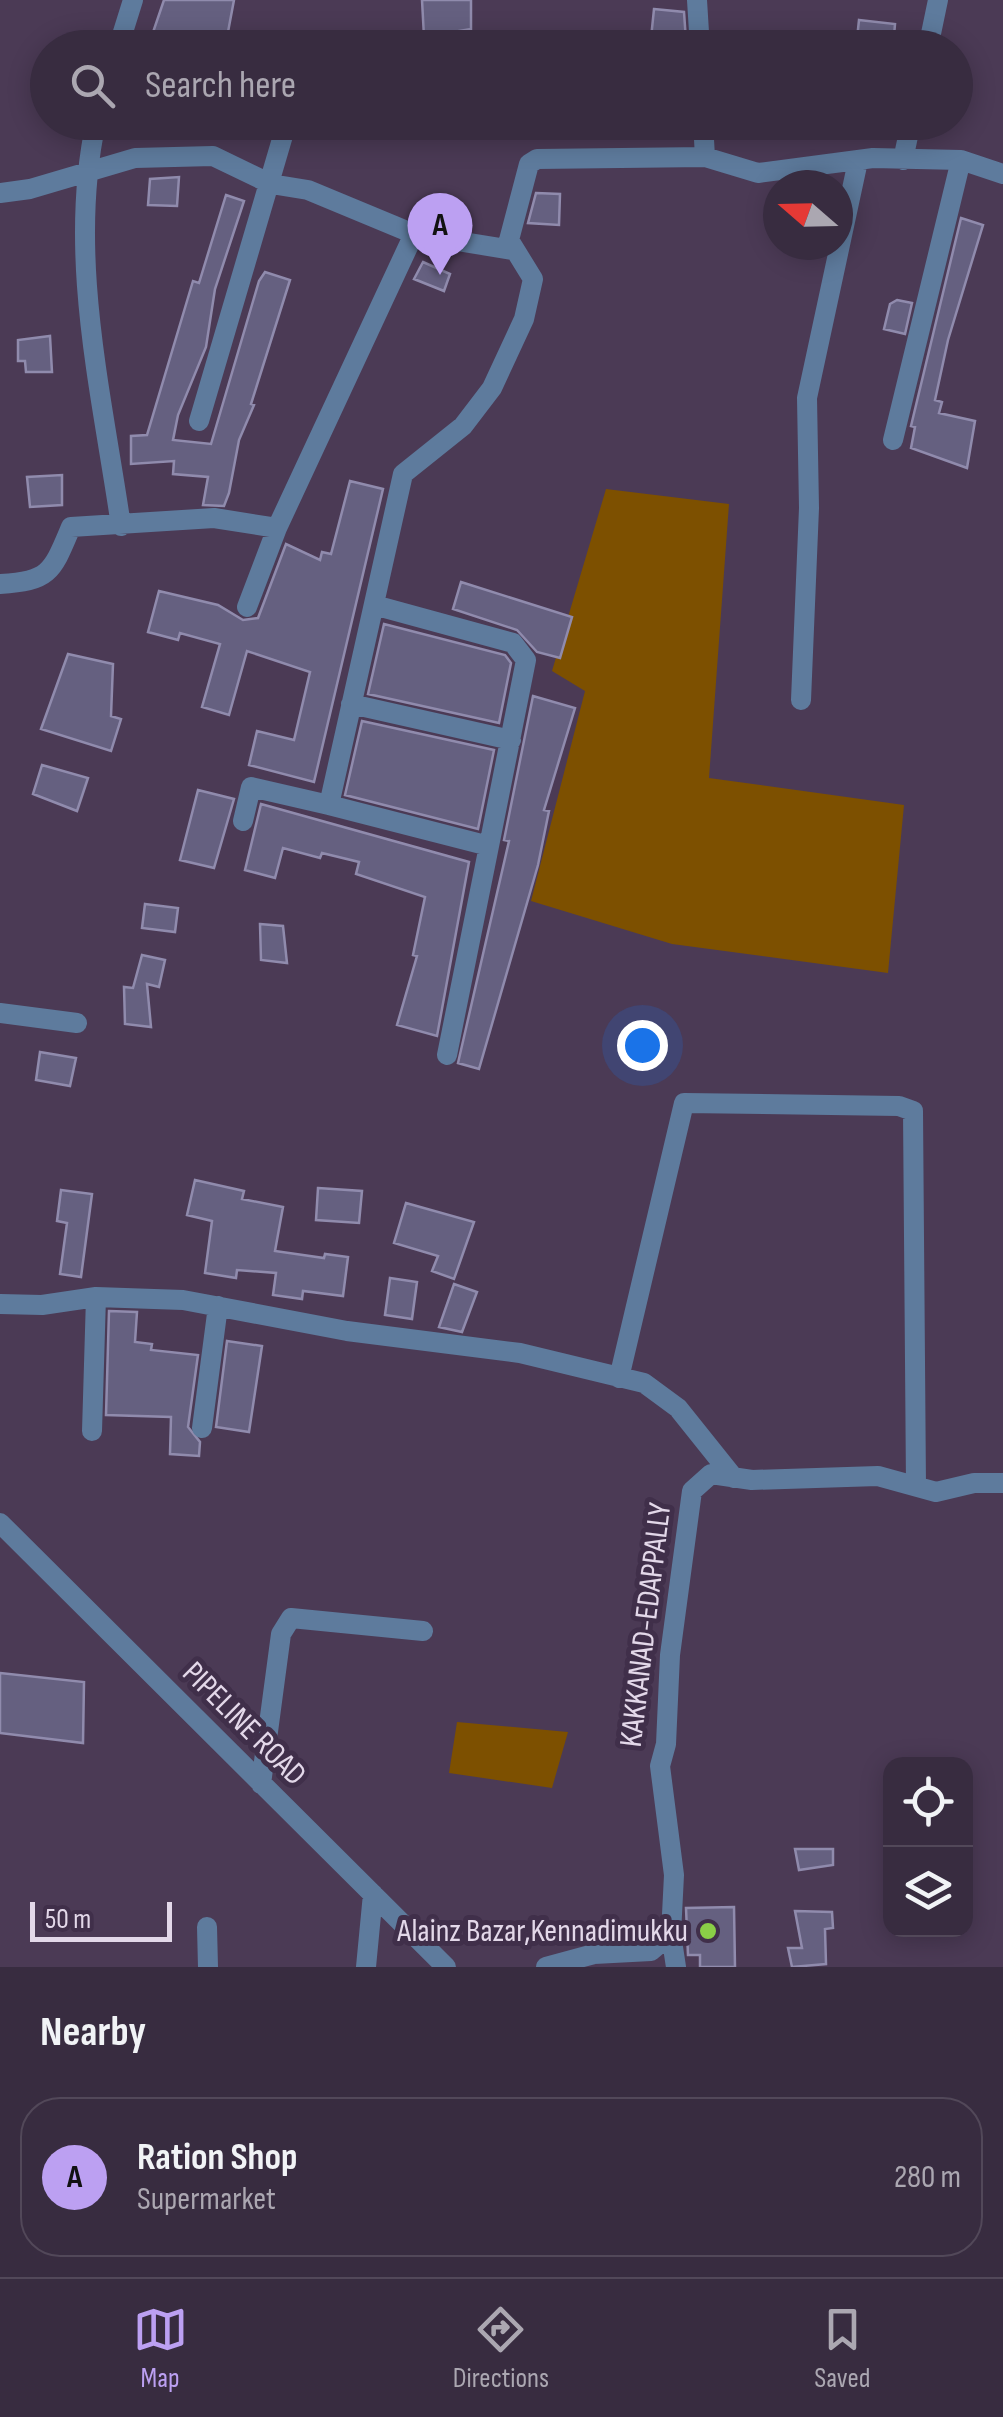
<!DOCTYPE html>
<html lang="en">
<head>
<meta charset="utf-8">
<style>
  :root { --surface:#382c40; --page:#3f3447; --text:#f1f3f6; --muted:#aba7b1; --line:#524859; --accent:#bca0f2 }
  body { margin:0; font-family:"Sofia Sans Condensed",sans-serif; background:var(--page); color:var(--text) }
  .controls { position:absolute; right:30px; bottom:30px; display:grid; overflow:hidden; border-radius:20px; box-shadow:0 5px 25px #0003 }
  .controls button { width:90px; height:90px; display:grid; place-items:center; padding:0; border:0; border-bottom:2px solid var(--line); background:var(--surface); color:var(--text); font:50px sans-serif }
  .compass { position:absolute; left:763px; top:170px; width:90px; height:90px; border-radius:50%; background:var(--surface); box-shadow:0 5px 25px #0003; rotate:290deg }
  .scale { position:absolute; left:30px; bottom:25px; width:142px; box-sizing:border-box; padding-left:10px; border:5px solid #e3d8e9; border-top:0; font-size:28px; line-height:35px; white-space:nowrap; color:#e3d8e9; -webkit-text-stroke:8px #402f4a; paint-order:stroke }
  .you { position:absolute; left:642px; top:1045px; width:35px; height:35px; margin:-25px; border:8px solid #fff; border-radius:50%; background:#1a73e8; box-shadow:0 0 0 15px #1a73e833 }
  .badge { display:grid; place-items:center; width:65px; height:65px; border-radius:50%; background:var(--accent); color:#111; font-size:32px; font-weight:700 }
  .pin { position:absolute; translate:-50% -82px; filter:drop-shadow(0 2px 5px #0008) }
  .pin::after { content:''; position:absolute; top:52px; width:35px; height:30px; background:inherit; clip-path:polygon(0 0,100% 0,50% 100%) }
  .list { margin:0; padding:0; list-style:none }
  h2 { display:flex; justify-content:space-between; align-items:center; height:130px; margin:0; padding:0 40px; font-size:42px }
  h2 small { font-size:32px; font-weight:400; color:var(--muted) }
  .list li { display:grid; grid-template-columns:65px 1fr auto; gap:30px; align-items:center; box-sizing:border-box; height:160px; margin:0 20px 20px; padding:0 20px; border:2px solid var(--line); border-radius:40px }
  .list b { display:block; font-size:38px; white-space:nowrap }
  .list p { margin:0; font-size:32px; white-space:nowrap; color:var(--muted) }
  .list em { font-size:32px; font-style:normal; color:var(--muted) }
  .icon { flex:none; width:55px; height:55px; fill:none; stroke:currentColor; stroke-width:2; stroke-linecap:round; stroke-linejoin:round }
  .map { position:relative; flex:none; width:1003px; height:1967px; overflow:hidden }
  .search { position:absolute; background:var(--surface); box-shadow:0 5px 25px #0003; left:30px; right:30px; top:30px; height:110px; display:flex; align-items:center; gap:25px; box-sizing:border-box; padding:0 35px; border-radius:55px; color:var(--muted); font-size:38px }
  .sheet { height:310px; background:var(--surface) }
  nav { display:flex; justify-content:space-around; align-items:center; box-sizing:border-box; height:140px; border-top:2px solid var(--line); background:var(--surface); font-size:28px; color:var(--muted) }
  nav a { display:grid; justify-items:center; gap:5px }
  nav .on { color:var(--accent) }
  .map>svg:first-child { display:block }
  .green { fill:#7d5000 }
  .building { fill:#656080; stroke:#908bad; stroke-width:2.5 }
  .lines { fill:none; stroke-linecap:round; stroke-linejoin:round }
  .minor { stroke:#5e7b9d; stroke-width:20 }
  .poi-dot { fill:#8ace47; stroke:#402f4a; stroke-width:4 }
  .labels { text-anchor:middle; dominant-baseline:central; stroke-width:10; stroke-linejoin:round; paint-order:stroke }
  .street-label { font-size:32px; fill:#e3d8e9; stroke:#402f4a }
  .poi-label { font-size:32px; fill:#e3d8e9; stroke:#402f4a; text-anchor:end }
</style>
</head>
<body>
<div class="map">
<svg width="1003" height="1967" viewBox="0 0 1003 1967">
  <rect width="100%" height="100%" fill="#4b3a55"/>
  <path class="green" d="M606,489L729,504L709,778L904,805L888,973L672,944L531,901L585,691L552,671Z
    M457,1722L568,1732L552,1788L449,1773Z"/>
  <path class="building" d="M164,0H234L225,48L149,44Z
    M422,0H471V29L424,37Z
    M654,9L684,12L686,41L651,38Z
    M859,20L895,24L893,48H856Z
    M179,177L177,206L148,205L150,179Z
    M536,193L560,194L559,225L528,223Z
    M226,195L244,201L215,289L206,347L178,415L173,440L211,444L259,281L265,272L290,280L251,404L254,405L239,440L229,493L224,506L203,505L208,477L173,474L174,461L131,464V436L147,435L193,281L199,283Z
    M961,218L983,225L948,340L935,400L942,402L939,413L975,421L967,468L911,448L915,427L911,426Z
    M423,262L450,274L444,291L414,279Z
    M897,300L912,303L905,334L884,329L890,304Z
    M50,336L52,372H26L25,361H18V340Z
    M62,475V505L30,507L27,477Z
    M350,481L383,489L314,782L249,765L257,731L294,740L310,672L247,651L229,715L202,707L220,644L180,633L178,640L148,632L159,591L218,605L243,620L258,618L286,544L320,560L322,552L331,554Z
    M461,582L572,617L560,658L537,652L517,630L453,609Z
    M384,624L505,655L511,663L499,723L368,694Z
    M68,654L113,664L111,716L121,719L111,751L41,729Z
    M533,696L575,708L544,810L549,811L538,865L479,1069L458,1063L509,841L504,840Z
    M362,721L494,750L478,829L345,795Z
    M42,765L88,778L77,811L33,794Z
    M198,790L234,799L214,868L180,860Z
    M261,804L469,862L437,1036L397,1025L417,956L413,955L425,897L356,874L359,862L322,853L320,858L283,848L275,878L245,870Z
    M145,904L178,908L175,932L142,928Z
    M260,924L283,926L287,963L261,960Z
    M142,955L165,960L159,987L147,984L151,1027L125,1024L124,987L133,988Z
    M40,1052L76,1058L70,1086L36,1080Z
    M195,1180L244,1191L242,1199L283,1207L275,1251L324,1258L325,1254L348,1257L343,1296L303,1291L302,1299L273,1295L276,1273L237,1270L236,1278L205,1273L212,1221L187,1215Z
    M318,1188L362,1191L359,1223L316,1220Z
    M61,1190L92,1194L81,1277L60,1274L67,1223L57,1221Z
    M406,1203L474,1222L454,1279L432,1271L438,1256L394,1243Z
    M390,1278L417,1282L412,1319L385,1315Z
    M454,1284L477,1292L462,1332L439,1327Z
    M109,1311L137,1312L135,1342L152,1344L151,1350L198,1355L188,1427L200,1442L199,1456L170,1454L171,1417L106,1415Z
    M227,1341L262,1346L249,1432L216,1427Z
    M0,1673L84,1682L83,1743L0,1733Z
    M795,1849H833V1865L799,1870Z
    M734,1907L735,1967H700V1955H688L686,1908Z
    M795,1911L832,1912L833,1928L825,1929L826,1964L792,1967L788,1948H802Z"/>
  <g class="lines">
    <path class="minor" d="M697,0L700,48
      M118,48L133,0
      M928,48L938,0
      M96,122C67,255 102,394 121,526
      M703,122L705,157
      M903,160L911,122
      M0,193L30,189L135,158L213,156L271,184L308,190L414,234L277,528L247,607
      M414,234L513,250
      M199,421L287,122
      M893,440L961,160
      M0,584C50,581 52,572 71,527L214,518L277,528
      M801,700L809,508L807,398L858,161
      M351,704L511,740
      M329,805L489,846L526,660L513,643L374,605
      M243,821L251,787L329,805L403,474L463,426L492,388L524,319L533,279L509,240L529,164L537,159L705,157L758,173L873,158L961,160L1003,174
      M0,1013L77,1023
      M447,1055L489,846
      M0,1304L42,1305L96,1297L183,1300L347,1331L520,1353L644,1383L678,1408L734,1478
      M619,1378L684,1103L899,1106L913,1111L916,1486
      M202,1428L218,1306
      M92,1431L96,1297
      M0,1523L446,1967
      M261,1784L281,1634L291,1618L423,1631
      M207,1927L208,1967
      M366,1967L373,1894
      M546,1967L594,1954L651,1951L671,1934
      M676,1967L671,1934L674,1875L660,1766L666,1744L670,1655L692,1491L711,1474L752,1480L878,1476L936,1492L974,1483H1003"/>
  </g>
  <circle class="poi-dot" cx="708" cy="1931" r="10"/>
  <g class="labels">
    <g class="street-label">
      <text transform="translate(646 1625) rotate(-83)">KAKKANAD-EDAPPALLY</text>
      <text transform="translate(244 1724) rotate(45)">PIPELINE ROAD</text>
    </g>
    <g class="poi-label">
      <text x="688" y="1931">Alainz Bazar,Kennadimukku</text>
    </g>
  </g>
</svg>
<div class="controls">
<button><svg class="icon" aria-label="locate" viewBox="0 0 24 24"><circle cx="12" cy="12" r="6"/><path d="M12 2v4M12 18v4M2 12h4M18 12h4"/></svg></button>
<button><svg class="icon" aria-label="layers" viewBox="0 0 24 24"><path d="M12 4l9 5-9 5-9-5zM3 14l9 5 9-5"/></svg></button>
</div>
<svg class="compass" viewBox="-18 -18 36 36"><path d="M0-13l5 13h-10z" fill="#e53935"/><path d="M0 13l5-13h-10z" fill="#aba7b1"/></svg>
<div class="scale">50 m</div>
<div class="you"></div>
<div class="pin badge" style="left:440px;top:275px">A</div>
<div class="search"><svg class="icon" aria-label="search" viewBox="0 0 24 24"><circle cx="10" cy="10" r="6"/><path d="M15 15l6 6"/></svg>Search here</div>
</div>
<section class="sheet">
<h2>Nearby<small></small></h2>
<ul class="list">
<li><span class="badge">A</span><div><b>Ration Shop</b><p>Supermarket</p></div><em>280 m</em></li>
</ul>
</section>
<nav>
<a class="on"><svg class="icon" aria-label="map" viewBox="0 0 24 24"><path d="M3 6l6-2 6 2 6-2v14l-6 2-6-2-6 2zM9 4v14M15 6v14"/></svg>Map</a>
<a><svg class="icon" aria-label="directions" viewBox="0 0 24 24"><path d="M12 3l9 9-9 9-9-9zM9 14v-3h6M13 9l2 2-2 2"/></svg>Directions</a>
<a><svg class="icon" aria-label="saved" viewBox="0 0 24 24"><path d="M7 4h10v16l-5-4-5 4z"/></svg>Saved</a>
</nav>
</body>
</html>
